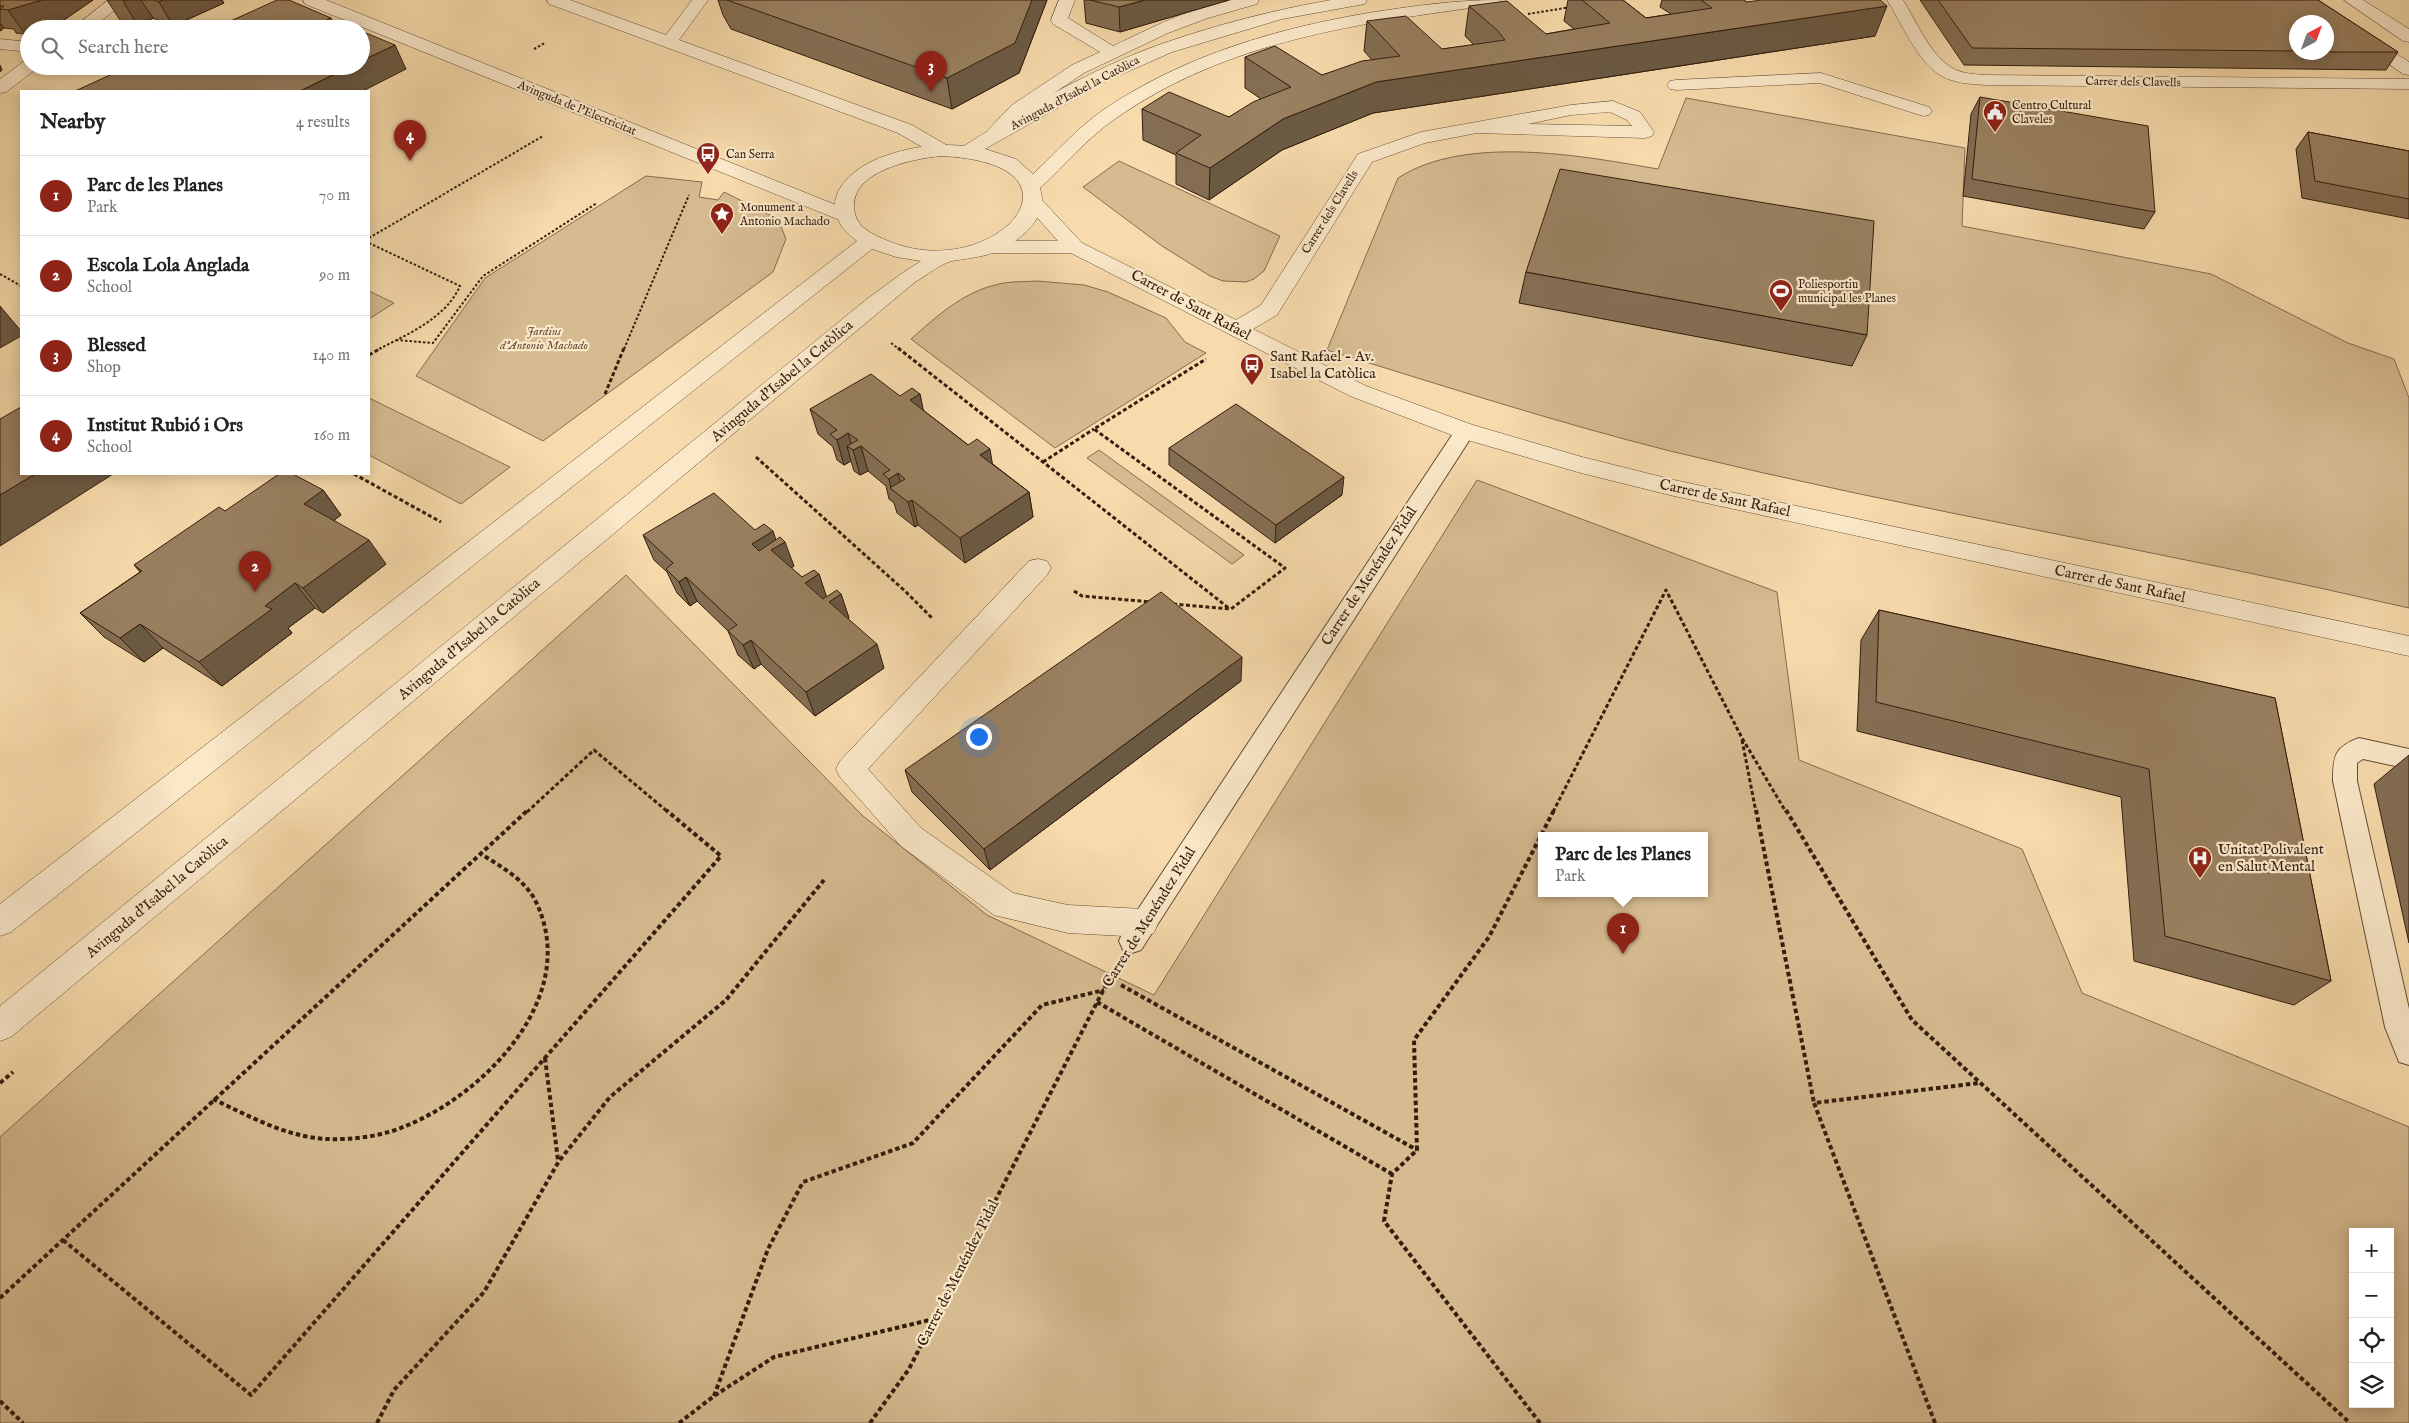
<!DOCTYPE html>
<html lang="en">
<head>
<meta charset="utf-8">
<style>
  :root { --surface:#fff; --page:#f2f2f2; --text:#222; --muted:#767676; --line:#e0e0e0; --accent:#8f2418 }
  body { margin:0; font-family:"IM FELL English",serif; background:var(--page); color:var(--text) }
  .controls { position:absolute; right:15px; bottom:15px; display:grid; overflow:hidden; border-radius:0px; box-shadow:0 2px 12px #0003 }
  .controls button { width:45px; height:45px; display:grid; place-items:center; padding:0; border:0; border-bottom:1px solid var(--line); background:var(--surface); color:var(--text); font:25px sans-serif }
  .compass { position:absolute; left:2289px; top:15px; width:45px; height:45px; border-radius:50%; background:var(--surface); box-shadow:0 2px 12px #0003; rotate:41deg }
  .you { position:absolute; left:978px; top:736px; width:18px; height:18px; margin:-12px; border:4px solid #fff; border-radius:50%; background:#1a73e8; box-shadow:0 0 0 8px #1a73e833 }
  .badge { display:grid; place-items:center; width:32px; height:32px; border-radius:50%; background:var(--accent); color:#fff; font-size:16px; font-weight:700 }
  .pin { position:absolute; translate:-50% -41px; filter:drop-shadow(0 1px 2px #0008) }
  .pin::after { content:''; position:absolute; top:26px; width:18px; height:15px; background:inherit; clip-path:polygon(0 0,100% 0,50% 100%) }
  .popup { position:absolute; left:1538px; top:832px; width:170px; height:65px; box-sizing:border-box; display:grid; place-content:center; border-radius:0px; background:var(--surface); filter:drop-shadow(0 1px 4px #0005); font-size:16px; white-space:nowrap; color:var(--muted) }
  .popup b { font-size:19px; color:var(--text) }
  .popup::after { content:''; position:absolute; left:50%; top:100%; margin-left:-10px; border:10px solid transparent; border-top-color:var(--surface) }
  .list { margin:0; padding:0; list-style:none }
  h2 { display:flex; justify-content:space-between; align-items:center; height:65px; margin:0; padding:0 20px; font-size:21px }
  h2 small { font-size:16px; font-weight:400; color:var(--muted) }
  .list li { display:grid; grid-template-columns:32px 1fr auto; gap:15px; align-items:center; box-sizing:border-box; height:80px; padding:0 20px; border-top:1px solid var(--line) }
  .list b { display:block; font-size:19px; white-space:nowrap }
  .list p { margin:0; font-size:16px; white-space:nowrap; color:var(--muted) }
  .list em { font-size:16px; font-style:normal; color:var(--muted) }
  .icon { flex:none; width:28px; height:28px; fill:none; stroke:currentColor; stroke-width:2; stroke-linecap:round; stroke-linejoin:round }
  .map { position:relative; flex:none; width:2409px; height:1423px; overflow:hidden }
  .search { position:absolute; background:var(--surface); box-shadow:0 2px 12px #0003; left:20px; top:20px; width:350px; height:55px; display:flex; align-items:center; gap:12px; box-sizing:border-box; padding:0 18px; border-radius:28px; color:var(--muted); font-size:19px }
  .panel { position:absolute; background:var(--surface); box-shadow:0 2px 12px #0003; left:20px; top:90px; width:350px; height:385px; border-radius:0px }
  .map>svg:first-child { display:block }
  .green { fill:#d6bb91; stroke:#856c4f; fill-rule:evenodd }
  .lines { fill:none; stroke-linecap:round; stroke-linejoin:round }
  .service-casing { stroke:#654c35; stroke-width:2 }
  .pedestrian-casing { stroke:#654c35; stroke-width:1 }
  .minor-casing { stroke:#654c35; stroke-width:1 }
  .tertiary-casing { stroke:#654c35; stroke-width:1 }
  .path-far2 { stroke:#341d0d; stroke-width:2; stroke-dasharray:2.5 2; stroke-linecap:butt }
  .path-far1 { stroke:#341d0d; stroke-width:3; stroke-dasharray:4 2.5; stroke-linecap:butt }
  .path { stroke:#341d0d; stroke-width:4; stroke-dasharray:4.5 3; stroke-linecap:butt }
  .service { fill:#fae8c9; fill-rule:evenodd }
  .pedestrian { fill:#fae8c9; fill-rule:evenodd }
  .minor { fill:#fae8c9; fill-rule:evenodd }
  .tertiary { fill:#fae8c9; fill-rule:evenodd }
  .wall { fill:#846e53; stroke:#341d0d; fill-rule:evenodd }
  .shaded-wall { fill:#6b5a43; stroke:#341d0d }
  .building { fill:#998060; stroke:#341d0d }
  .labels { text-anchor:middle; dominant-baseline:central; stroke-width:4.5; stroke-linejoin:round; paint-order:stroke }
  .far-street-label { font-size:12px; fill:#341d0d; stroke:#fae8c9 }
  .far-poi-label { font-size:12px; fill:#341d0d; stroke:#fae8c9; text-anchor:start }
  .far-park-label { font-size:12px; font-style:italic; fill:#654c35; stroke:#fae8c9 }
  .street-label { font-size:15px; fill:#341d0d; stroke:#fae8c9 }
  .poi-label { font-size:15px; fill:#341d0d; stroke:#fae8c9; text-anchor:start }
</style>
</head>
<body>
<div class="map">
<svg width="2409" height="1423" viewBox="0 0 2409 1423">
  <rect width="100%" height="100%" fill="#f7dbac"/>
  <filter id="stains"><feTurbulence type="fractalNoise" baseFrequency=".004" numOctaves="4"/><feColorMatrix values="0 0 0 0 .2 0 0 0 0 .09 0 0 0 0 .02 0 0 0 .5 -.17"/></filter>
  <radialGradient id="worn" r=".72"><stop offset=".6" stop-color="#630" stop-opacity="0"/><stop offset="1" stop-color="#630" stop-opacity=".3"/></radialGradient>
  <path class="green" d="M1686,98L1965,148L1962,226L2211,274L2348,343L2394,359L2409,398V608C2164,551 1915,511 1670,451C1555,422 1441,385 1327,350L1398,178C1466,134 1583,156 1658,169Z
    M1119,161L1280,236L1264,271L1254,279L1246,282L1223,281L1210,276L1162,246L1083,187Z
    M646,176L702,182L699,197L718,200L724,192L778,219L786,239L773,272L543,441L416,376L485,278Z
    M1037,281L1084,285L1108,292L1166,318L1185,342L1206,353L1055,448L911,339C936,317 962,293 995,285C1009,281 1023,282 1037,281Z
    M369,291L394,303L369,319Z
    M369,398L510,467L461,504L369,455Z
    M1099,450L1244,555L1232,564L1087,458Z
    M1477,480L1777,592L1799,760L2022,849L2082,993L2409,1127V1423H0V1137L626,575L863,816L987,915L1154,995ZM1542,835H1704V893H1542ZM2353,1232H2390V1404H2353Z"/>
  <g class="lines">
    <g class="service-casing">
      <path id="service" d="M1465,424L1472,426L1475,431L1472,436L1141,950L1132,953L1123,950L1119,941L1123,932L1458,426Z
        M2359,738L2409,749V769L2363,759L2357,763V781L2409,1009V1065L2399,1062L2385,1027L2333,781C2333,757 2334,747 2359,738Z"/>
    </g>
    <g class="pedestrian-casing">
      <path id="pedestrian" d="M2299,0H2318L2409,62V75L2403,74Z
        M1821,73L1929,107L1932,111L1929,115L1923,116L1820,83L1676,90L1670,89L1667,85L1670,81L1676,80Z"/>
    </g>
    <g class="minor-casing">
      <path id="minor" d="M108,0H127L91,29H72Z
        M303,0H326L851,211L854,215L851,219L844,221L837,219L305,4Z
        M547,0H570L666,35L692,0H708L679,40L912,125L948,146L950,150L948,154H934L898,133L549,4Z
        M1059,0H1075L1068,18L1113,46C1151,28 1191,7 1232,0C1241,0 1251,0 1259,0L1257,4L1208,18L1168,33L1084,73L1024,113L1001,139H987L985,135L987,131L1012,105L1072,65L1100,52L1053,24L1051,20Z
        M1887,0H1903C1917,22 1930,56 1954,69C1964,74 1975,74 1985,75L2409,79V89L1985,85C1970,84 1953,83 1940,75C1918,62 1901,22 1887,0Z
        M2344,0H2363L2409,29V42L2403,41Z
        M0,39L29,42V52L0,49Z
        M29,61V66H38L35,70L6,92L0,93V79L23,62Z
        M1613,101L1640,112L1654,132L1652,136L1645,138L1477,133L1425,143L1372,162L1277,315L1253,329L1366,386L1473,425L1582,457L1674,480L2409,636V656L1674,496L1581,473L1457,437L1350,396L1071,253H987L980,251L977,247L980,243L987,241H1058L1024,203L1027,199L1034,197L1041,199L1082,243L1236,320L1261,305L1358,154L1421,132L1571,105ZM1610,112L1627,120L1632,126L1528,124L1571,115Z
        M1038,559L1047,561L1051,568L1047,575L868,769L921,828L1013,893L1068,905L1143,909L1154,913L1158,923L1154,933L1143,937L1068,933L994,915L901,846L840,777L836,769L840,761L1029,561Z"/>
    </g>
    <g class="tertiary-casing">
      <path id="tertiary" d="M1331,0H1367L1365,4L1359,5L1282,19L1172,52L1102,83L985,149L1016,159L1033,174C1056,153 1077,128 1103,110C1183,56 1274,29 1368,13C1413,6 1455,0 1500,0L1498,4L1492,5C1361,23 1227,40 1115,119C1087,138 1065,165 1040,188C1051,221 1013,247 986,255C975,258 963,259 952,261C940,264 926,276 915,282L11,1037L0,1041V1006L867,299L901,274L921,261L896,257L872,249L11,932L0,936V904L857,241C812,208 843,170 885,156C911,147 937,143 964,146C1022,109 1096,67 1161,44C1216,25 1273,10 1331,0ZM941,156C1103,163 993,287 886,240C874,235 858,228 855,214C845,172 911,159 941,156Z"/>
    </g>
    <path class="path-far2" d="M1528,14L1571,7
      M534,49L545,43
      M369,238L543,136
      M369,243L460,286C446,318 408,334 379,349
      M0,274L21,286
      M396,340L433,343L483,276L597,203
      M891,343L899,349
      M624,349L689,195"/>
    <path class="path-far1" d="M898,348L1230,609
      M369,355L381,348
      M605,394L624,348
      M756,457L905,591L932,618
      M1043,462L1094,429
      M354,474L441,522
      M1074,591L1082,596L1152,602
      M1173,604L1231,609L1285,568L1094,429L1206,359
      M1742,740L1756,812
      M527,812L594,750L668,812
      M1553,812L1666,590L1742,738L1786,812"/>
    <path class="path" d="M1756,810L1814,1103
      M1786,810L1912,1020L2350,1423
      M1121,985L1417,1150
      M1097,1002L1392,1174
      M545,1058L558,1160
      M0,1083L13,1072
      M213,1099C249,1116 286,1137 327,1139C353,1140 384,1136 408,1125C489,1091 582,993 535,900C524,879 500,866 481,854
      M63,1240L251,1395L721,856L666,810
      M0,1298L528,810
      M714,1396L768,1249L803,1182L913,1143L1042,1005L1104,990
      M0,1401L23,1423
      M377,1423L394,1390L484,1292L559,1161L610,1097L726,1000L824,880
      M679,1423L714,1396L774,1357L934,1319
      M870,1423L909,1369L1110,977
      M1540,1423L1384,1221L1392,1174L1417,1150L1414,1040L1489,937L1554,810
      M1935,1423L1814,1103L1979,1083"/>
    <use href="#service" class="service"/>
    <use href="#pedestrian" class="pedestrian"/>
    <use href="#minor" class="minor"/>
    <use href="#tertiary" class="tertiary"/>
  </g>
  <path class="wall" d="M0,0H93L58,24L42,29H29V33L25,34L16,33L14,29L4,28L0,31Z
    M107,0H222L224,3L173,26L153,18L138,26L120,20Z
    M718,0H1047L1019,73L952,109L731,29L723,15Z
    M1084,0H1229L1120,32L1086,23Z
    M1568,0H1623L1646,18L1671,14L1660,7L1662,0H1743L1747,2L1875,36L1373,113L1282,150L1209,200L1176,184V155L1143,140L1142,109L1229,117L1261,99L1245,88V57L1322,75L1372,60L1364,51L1367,21L1442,49L1474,45L1465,36L1469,6L1546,34L1574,29L1564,21Z
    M1920,0H2318L2398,52L2386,70L1964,65ZM2296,22H2326V52H2296Z
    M1980,97L2155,212L2144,229L1963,196L1971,114Z
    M2308,132L2409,151V219L2302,198L2296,149Z
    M1526,272L1867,335L1852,366L1519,303Z
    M920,394L923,410L1029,492L1033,517L965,563L918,525L915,527L897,513L894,503L889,499L886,486L868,471L860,475L854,471L851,461L844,465L837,460L833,447L818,434L810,409L900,396Z
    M1169,448L1342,495L1275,543L1169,465Z
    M323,490L341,515L334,520L386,564L323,613L315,608L288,628L292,633L222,686L163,648L144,662L104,637L80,613L140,572L134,565L225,511Z
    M755,530L776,540L794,566L791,568L802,577L819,574L826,597L841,594L849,618L848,619L884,668L815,716L761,664L754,669L738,655L728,631L697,601L690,606L677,593L667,572L654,560L643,535Z
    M1879,610L2275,698L2331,981L2294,1005L2134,961L2121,797L1857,731L1861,640Z
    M1241,681L990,870L912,792L905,770Z
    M2409,755V943L2374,784Z"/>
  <path class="shaded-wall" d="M42,0H93L58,24L42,29H29V33L25,34L8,10Z
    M126,0H141L153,18L138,26L123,1Z
    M163,0H222L224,3L173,26L159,2Z
    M1032,0H1047L1019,73L952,109L947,78Z
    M1145,0H1229L1120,32L1119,7Z
    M1887,6L1875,36L1373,113L1282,150L1209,200L1210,168L1283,119L1376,82Z
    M331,18L336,29H307Z
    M0,23L4,28L0,31Z
    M395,45L406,69L363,91H300L351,66H361V61Z
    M0,65L2,70L0,72Z
    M0,306L21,331V336L0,348Z
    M920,394L925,419L910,400Z
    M848,433L853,450L861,446L868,471L860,475L853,450L847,446L851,461L844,465L837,440Z
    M990,449L994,474L980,455Z
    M898,473L904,498L891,489L889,479Z
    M35,474H113L0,546V495Z
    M1344,477L1342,495L1275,543L1276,525Z
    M323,490L341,515L323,529L304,504Z
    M1029,492L1033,517L965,563L960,538Z
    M912,500L918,525L915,527L908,502Z
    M773,531L778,546L785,542L794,566L780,575L752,544Z
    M369,540L386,564L323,613L303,588Z
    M819,574L827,598L813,607L805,583Z
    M686,577L697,601L690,606L679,582Z
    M295,583L315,608L288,628L292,633L222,686L199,662L265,606Z
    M841,594L849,618L837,626L829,602Z
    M140,624L163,648L144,662L120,638Z
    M751,640L761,664L754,669L743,645Z
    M877,644L884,668L815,716L806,692Z
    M1242,657L1241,681L990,870L984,849Z"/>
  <path class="building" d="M0,0H42L8,10L0,9L4,6H0Z
    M154,0H163L159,2Z
    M277,0H289L331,18L307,29H213Z
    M727,0H1032L1015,43L947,78Z
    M1090,0H1145L1119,7Z
    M1582,0H1623L1646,18L1712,8L1701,0H1743L1747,2L1762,0H1880L1887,6L1376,82L1283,119L1210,168L1176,153L1201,135L1142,109L1169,92L1229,117L1253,102L1291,87L1245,57L1275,46L1322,75L1362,61L1400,56L1367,21L1406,16L1442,49L1505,40L1497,30L1469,6L1507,1L1546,34L1610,23Z
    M1938,0H2318L2398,52H2326V22H2296V51L1972,48Z
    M347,24L357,29H337Z
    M361,31L395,45L361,61Z
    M130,66H351L300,91H75Z
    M1980,97L2148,126L2155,212L1972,179Z
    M2308,132L2409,151V199L2315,181Z
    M1560,169L1874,221L1867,335L1526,272Z
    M871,374L900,396L912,388L920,394L910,400L968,445L977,439L990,449L980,455L1029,492L960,538L912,500L908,502L890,488L905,479L898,473L889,479L883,474L890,470L861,446L853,450L847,446L858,440L848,433L837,440L830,434L837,430L810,409Z
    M1236,404L1344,477L1276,525L1169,448Z
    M21,407V474H35L0,495V419Z
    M279,474H293L323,490L304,504L369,540L303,588L295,583L265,606L272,609L199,662L140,624L120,638L80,613L142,571L134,565L219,507L225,511Z
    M714,493L755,530L764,524L773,531L752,544L759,551L780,537L785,542L771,550L802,577L814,570L819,574L805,583L823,599L837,590L841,594L829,602L877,644L806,692L751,640L743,645L728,631L737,625L686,577L679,582L666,569L673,563L643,535Z
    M1161,592L1242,657L984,849L905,770Z
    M1879,610L2275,698L2331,981L2165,936L2149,769L1876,702Z"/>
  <defs>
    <g id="civic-pin" transform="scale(1.25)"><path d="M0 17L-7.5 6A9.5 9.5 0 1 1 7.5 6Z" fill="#8f2418" stroke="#fae8c9"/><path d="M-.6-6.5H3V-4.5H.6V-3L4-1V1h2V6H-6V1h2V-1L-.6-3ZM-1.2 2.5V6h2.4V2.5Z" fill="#fff"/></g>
    <g id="bus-pin" transform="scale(1.25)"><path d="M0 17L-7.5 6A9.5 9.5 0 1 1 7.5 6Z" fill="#8f2418" stroke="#fae8c9"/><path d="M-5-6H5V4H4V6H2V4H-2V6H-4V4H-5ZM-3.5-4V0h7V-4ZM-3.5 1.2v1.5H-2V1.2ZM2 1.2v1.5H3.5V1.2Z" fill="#fff"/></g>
    <g id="sight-pin" transform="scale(1.25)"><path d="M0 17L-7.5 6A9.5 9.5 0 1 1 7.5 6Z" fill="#8f2418" stroke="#fae8c9"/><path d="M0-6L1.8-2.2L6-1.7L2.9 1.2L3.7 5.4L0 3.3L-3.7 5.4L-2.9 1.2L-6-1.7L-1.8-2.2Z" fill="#fff"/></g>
    <g id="stadium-pin" transform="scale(1.25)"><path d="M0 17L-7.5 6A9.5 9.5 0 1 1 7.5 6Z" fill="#8f2418" stroke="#fae8c9"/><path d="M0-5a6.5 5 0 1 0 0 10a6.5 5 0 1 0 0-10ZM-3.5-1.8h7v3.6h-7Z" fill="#fff"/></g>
    <g id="hospital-pin" transform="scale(1.25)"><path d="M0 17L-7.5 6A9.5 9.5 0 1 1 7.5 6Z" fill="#8f2418" stroke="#fae8c9"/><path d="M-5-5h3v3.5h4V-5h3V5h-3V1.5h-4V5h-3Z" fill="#fff"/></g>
  </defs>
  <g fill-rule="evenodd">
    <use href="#civic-pin" x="1995" y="112"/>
    <use href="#bus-pin" x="708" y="154"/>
    <use href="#sight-pin" x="722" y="214"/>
    <use href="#stadium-pin" x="1781" y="291"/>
    <use href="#bus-pin" x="1252" y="365"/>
    <use href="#hospital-pin" x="2200" y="858"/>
  </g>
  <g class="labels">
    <g class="far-street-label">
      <text transform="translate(2133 82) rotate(1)">Carrer dels Clavells</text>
      <text transform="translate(1075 93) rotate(-28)">Avinguda d'Isabel la Catòlica</text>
      <text transform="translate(577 108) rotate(22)">Avinguda de l'Electricitat</text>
      <text transform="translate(1330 212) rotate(-58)">Carrer dels Clavells</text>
    </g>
    <g class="far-poi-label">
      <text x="2012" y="105">Centro Cultural<tspan x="2012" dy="14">Claveles</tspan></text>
      <text x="726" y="154">Can Serra</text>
      <text x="740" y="207">Monument a<tspan x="740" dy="14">Antonio Machado</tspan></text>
      <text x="1798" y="284">Poliesportiu<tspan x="1798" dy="14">municipal les Planes</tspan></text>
    </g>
    <g class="far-park-label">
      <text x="544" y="331">Jardins<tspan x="544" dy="14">d'Antonio Machado</tspan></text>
    </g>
    <g class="street-label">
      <text transform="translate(1191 305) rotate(28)">Carrer de Sant Rafael</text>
      <text transform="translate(782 381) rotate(-40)">Avinguda d'Isabel la Catòlica</text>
      <text transform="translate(1725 498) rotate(12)">Carrer de Sant Rafael</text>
      <text transform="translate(1369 576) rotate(-57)">Carrer de Menéndez Pidal</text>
      <text transform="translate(2120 584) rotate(12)">Carrer de Sant Rafael</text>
      <text transform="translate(469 639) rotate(-40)">Avinguda d'Isabel la Catòlica</text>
      <text transform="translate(157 897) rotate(-40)">Avinguda d'Isabel la Catòlica</text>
      <text transform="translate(1149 917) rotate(-58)">Carrer de Menéndez Pidal</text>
      <text transform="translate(958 1273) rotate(-63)">Carrer de Menéndez Pidal</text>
    </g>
    <g class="poi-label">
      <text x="1270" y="356">Sant Rafael - Av.<tspan x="1270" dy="17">Isabel la Catòlica</tspan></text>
      <text x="2218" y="849">Unitat Polivalent<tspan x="2218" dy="17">en Salut Mental</tspan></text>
    </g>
  </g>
  <rect width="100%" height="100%" filter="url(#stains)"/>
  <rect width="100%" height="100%" fill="url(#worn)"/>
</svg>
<div class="controls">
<button>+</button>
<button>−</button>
<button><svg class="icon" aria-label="locate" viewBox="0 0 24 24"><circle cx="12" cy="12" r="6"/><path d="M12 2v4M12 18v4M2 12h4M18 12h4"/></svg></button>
<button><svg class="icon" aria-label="layers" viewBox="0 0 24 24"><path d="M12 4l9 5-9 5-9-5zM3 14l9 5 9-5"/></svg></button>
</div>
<svg class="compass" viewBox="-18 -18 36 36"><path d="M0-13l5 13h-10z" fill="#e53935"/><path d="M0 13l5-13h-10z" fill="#767676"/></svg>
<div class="you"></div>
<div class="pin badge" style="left:1623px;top:954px">1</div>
<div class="popup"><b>Parc de les Planes</b>Park</div>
<div class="pin badge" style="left:255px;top:592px">2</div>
<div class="pin badge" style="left:931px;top:92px">3</div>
<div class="pin badge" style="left:410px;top:161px">4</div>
<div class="search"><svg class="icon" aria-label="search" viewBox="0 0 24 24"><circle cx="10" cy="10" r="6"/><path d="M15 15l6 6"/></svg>Search here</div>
<section class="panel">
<h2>Nearby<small>4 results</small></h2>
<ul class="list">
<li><span class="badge">1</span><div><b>Parc de les Planes</b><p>Park</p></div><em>70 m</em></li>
<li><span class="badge">2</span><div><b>Escola Lola Anglada</b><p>School</p></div><em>90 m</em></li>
<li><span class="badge">3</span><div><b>Blessed</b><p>Shop</p></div><em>140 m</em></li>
<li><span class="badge">4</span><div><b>Institut Rubió i Ors</b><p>School</p></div><em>160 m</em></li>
</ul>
</section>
</div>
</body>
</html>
